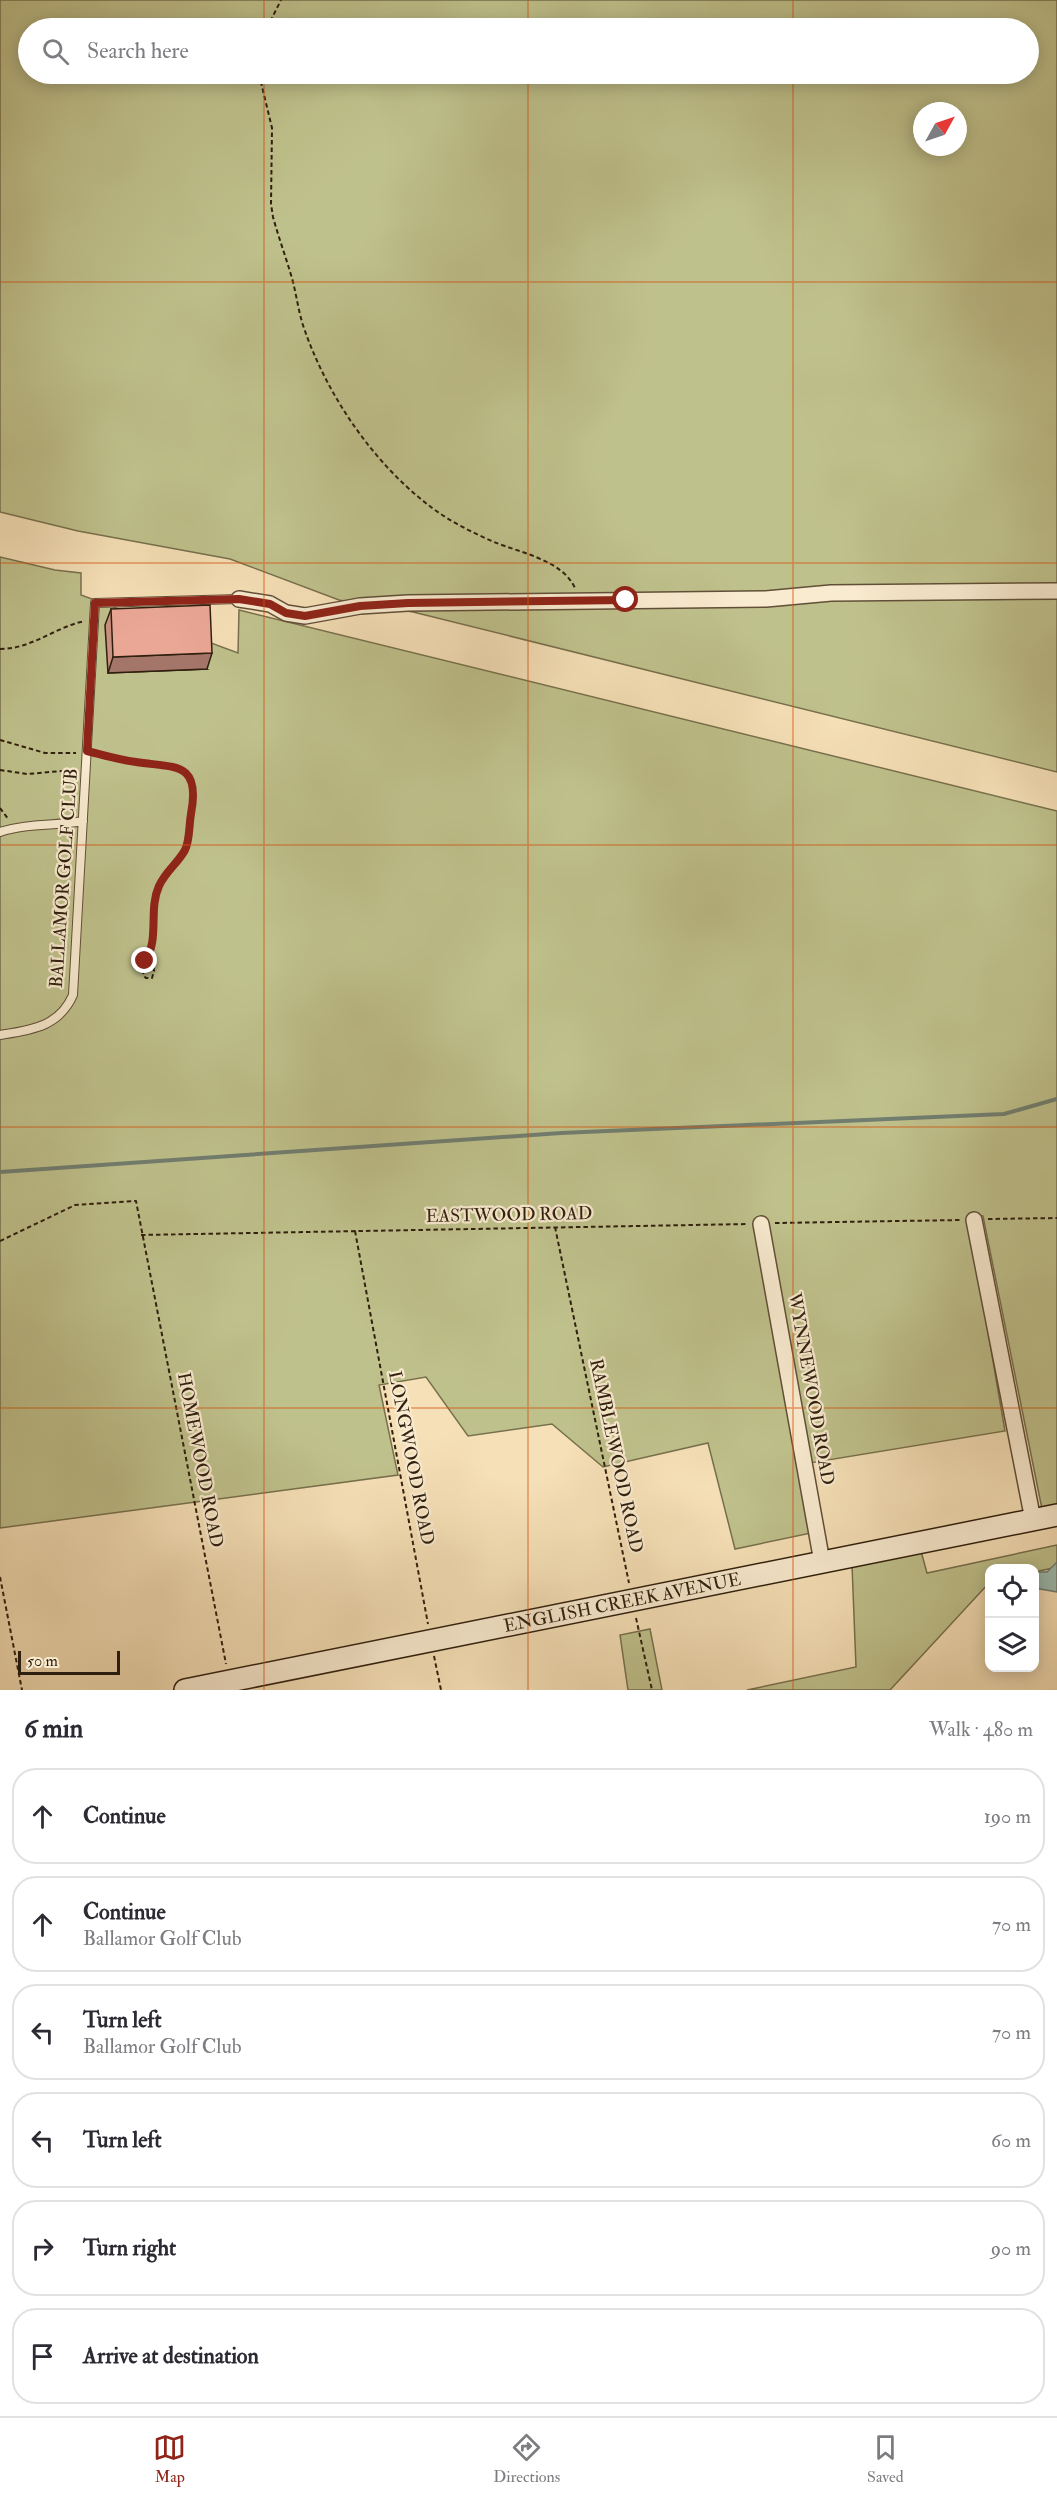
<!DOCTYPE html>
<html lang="en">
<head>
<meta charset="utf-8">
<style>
  :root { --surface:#fff; --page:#f2f2f3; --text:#2b2b33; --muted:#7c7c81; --line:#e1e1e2; --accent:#8f2418 }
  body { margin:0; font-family:"IM FELL Double Pica",serif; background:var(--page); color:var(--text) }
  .controls { position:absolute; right:18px; bottom:18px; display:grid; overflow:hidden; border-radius:12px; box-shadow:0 3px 15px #0003 }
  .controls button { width:54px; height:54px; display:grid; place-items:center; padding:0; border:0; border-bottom:2px solid var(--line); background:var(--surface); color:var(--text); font:30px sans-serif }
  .compass { position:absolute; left:913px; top:102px; width:54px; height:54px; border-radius:50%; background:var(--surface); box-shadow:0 3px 15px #0003; rotate:50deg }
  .scale { position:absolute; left:18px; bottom:15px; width:102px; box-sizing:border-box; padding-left:6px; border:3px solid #2f1f0e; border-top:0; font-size:16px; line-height:21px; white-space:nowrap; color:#2f1f0e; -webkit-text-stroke:4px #f9ebd0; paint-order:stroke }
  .stop { position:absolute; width:18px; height:18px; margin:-14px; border:4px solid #8f2418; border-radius:50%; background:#fff }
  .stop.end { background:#8f2418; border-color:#fff; box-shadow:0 2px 6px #0008 }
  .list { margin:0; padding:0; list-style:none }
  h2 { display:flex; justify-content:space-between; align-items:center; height:78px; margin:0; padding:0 24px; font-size:26px }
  h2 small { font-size:20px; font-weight:400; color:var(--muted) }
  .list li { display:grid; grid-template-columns:39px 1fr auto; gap:18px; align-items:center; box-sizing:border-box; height:96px; margin:0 12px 12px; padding:0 12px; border:2px solid var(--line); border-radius:24px }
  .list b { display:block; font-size:22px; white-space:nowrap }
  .list p { margin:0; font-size:20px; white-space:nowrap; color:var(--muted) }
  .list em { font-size:20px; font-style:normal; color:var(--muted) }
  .icon { flex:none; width:33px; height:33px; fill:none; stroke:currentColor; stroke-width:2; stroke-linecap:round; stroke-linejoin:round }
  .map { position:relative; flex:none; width:1057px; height:1690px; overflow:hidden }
  .search { position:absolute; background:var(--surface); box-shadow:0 3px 15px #0003; left:18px; right:18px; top:18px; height:66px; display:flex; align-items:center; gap:15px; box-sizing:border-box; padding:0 21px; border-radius:33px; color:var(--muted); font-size:22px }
  .sheet { height:726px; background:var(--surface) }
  nav { display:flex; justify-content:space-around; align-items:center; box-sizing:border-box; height:84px; border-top:2px solid var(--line); background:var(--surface); font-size:16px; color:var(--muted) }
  nav a { display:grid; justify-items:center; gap:3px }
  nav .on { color:var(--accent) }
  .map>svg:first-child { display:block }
  .green { fill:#bfc18c; stroke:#77704d; stroke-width:1.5; fill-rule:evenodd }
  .water { fill:#9dbdb1; stroke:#717e70; stroke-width:1.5 }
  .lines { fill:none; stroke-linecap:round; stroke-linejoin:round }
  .stream { stroke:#717e70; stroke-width:4 }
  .service-casing { stroke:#614f38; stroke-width:10 }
  .minor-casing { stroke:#614f38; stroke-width:18 }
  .secondary-casing { stroke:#2f1f0e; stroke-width:24 }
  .path { stroke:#2f1f0e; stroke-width:2; stroke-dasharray:4.5 3; stroke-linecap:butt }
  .service { stroke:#f9ebd0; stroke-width:8 }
  .minor { stroke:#f9ebd0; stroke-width:15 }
  .secondary { stroke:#f9ebd0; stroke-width:21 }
  .wall { fill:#ca9081; stroke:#2f1f0e; stroke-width:1.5 }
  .shaded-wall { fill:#a47569; stroke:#2f1f0e; stroke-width:1.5 }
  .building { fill:#eba796; stroke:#2f1f0e; stroke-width:1.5 }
  .route { stroke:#8f2418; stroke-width:8 }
  .grid { fill:none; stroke:#d6530c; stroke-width:1.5; stroke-opacity:0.55 }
  .labels { text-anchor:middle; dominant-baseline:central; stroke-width:4.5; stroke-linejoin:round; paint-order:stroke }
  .street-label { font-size:18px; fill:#2f1f0e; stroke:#f9ebd0 }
</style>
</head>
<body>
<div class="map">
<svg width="1057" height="1690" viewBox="0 0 1057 1690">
  <rect width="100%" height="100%" fill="#f6e0b7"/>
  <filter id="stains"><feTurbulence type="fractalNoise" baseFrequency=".00333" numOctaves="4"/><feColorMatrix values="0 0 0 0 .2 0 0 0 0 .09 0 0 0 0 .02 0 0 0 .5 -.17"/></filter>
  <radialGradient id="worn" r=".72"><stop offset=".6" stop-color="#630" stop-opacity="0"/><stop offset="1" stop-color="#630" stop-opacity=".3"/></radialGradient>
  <path class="green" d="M0,0H1057V772L413,612L339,600L230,559L78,531L0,512ZM28,28H1028V74H28ZM922,111H958V147H922Z
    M0,557L55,570L81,573V595L238,653L239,610L1057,811V1506L1042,1509L983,1216L968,1215L1005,1431L803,1464L816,1532L735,1549L708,1443L603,1467L552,1424L468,1436L426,1377L379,1385L398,1475L0,1528Z
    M1057,1545V1567L1035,1572L1034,1568H990L989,1583L890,1690H747L856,1667L852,1565L921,1551L927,1573Z
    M650,1629L662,1690H628L620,1635Z"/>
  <path class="water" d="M1057,1562V1592L1035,1588V1572H1047Z"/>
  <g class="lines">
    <path class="stream" d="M0,1172L561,1133L1004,1114L1057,1099"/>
    <g class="service-casing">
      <path id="service" d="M0,832C27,823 55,826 83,821
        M0,1035C31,1030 59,1027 73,995L95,603L239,599"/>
    </g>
    <g class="minor-casing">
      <path id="minor" d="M239,599L270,604L286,613L305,616L360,606L408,603L766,599L831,593L1057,591
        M974,1220L1033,1520
        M761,1224L822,1562"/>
    </g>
    <g class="secondary-casing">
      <g id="secondary">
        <path id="s1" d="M185,1690L1057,1515"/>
      </g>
    </g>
    <path class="path" d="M267,28L281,0
      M259,74L272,128L271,204L273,217C279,239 287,260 293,282C297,298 299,315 305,331C328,396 372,461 427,504C447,520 471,532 494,542C521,553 562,560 575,588
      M0,649C32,649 55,627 85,621
      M0,740L45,753H76
      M96,754L129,762L163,764L178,767L189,777L195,787L186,848L168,870L156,893L152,952L154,971L152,978H146L143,975L145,961L152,952
      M0,770L27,774L74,770
      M0,808L9,820
      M988,1219L1057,1218
      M775,1223L961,1220
      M555,1227L629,1583
      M355,1231L428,1624
      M141,1235L748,1224
      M0,1241L75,1205L136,1201L226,1664
      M0,1577L22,1690
      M636,1618L652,1690
      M434,1656L441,1690"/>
    <use href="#service" class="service"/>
    <use href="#minor" class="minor"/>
    <use href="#secondary" class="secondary"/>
  </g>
  <path class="wall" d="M111,609L207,669L108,673L105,625Z"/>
  <path class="shaded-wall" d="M212,653L207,669L108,673L113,657Z"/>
  <path class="building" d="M210,605L212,653L113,657L111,609Z"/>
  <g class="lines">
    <path class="route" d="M145,961C160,939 148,910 159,886C165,872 178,863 185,850C190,840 189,824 191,814C201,761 175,768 136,762C119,760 103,755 87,751L95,603L239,599L270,604L286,613L305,616L360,606L408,603L626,600"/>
  </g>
  <path class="grid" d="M264,0V28M528,0V28M793,0V28M264,74V1690M528,74V1690M793,74V1690M0,282H1057M0,563H1057M0,845H1057M0,1127H1057M0,1408H1057"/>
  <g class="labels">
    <g class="street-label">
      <text transform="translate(64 878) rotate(-86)">BALLAMOR GOLF CLUB</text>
      <text transform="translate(509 1215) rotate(-1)">EASTWOOD ROAD</text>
      <text transform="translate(811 1389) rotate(80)">WYNNEWOOD ROAD</text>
      <text transform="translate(616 1456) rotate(78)">RAMBLEWOOD ROAD</text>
      <text transform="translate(411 1458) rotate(79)">LONGWOOD ROAD</text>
      <text transform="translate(200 1460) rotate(79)">HOMEWOOD ROAD</text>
      <text stroke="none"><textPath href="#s1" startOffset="446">ENGLISH CREEK AVENUE</textPath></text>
    </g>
  </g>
  <rect width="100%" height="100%" filter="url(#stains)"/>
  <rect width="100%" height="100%" fill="url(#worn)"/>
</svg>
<div class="controls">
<button><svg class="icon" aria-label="locate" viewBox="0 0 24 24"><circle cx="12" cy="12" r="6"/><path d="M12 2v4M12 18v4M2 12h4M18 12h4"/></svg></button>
<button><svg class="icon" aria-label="layers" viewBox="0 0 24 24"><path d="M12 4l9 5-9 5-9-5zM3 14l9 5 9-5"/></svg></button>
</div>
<svg class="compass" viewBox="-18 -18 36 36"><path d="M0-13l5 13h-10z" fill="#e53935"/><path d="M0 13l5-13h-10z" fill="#7c7c81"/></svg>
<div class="scale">50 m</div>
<div class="stop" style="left:626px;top:600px"></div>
<div class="stop end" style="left:145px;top:961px"></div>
<div class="search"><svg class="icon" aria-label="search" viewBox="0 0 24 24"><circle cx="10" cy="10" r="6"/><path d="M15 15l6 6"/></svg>Search here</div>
</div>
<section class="sheet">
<h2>6 min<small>Walk · 480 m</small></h2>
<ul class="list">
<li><svg class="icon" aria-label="ahead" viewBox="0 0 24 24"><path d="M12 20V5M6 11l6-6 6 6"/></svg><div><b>Continue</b></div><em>190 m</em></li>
<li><svg class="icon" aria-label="ahead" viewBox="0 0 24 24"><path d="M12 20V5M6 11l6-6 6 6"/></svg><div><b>Continue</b><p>Ballamor Golf Club</p></div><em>70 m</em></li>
<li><svg class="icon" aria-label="left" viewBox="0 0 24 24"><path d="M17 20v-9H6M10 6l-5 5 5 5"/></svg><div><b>Turn left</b><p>Ballamor Golf Club</p></div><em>70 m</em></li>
<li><svg class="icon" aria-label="left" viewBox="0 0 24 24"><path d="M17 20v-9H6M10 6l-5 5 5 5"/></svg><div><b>Turn left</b></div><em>60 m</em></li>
<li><svg class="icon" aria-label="right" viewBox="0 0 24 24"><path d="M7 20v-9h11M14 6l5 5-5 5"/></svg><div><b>Turn right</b></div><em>90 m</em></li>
<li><svg class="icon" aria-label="arrive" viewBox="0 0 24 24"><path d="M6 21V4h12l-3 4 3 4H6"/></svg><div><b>Arrive at destination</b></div></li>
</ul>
</section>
<nav>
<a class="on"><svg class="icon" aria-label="map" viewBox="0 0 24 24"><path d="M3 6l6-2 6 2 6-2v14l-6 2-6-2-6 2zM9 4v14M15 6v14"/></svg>Map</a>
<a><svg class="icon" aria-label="directions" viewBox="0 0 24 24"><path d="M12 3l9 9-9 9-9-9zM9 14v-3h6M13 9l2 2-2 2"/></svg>Directions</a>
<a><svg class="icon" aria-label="saved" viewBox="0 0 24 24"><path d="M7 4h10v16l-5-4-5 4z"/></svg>Saved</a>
</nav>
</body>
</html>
